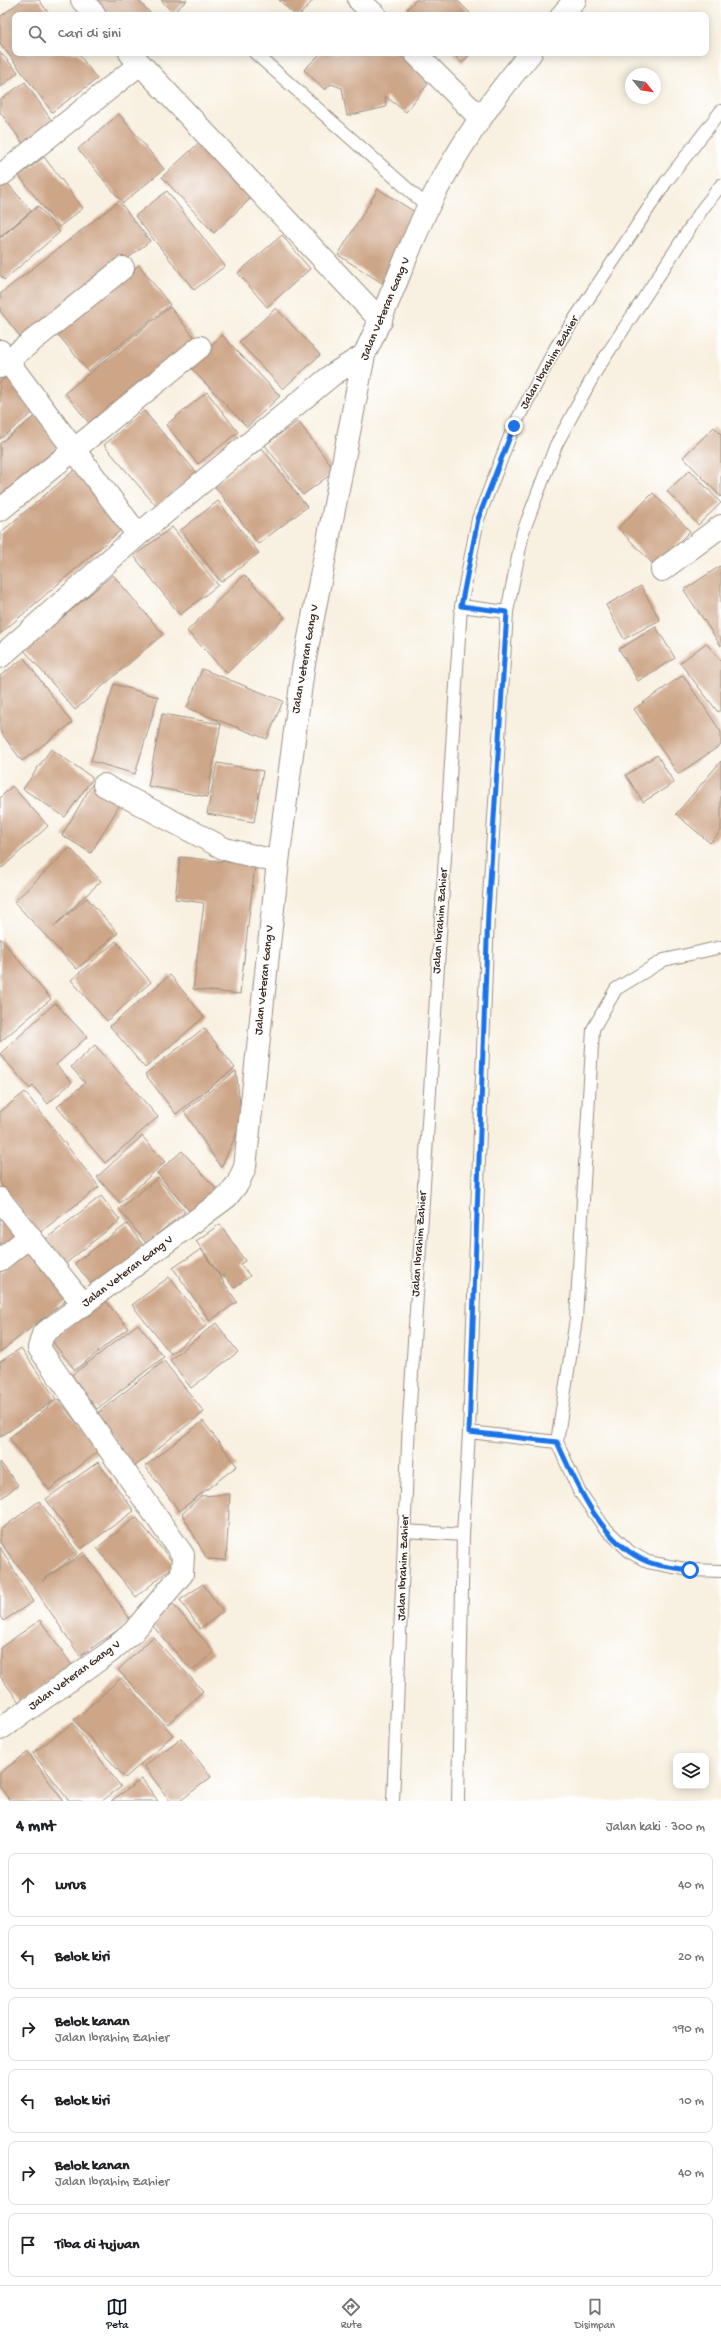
<!DOCTYPE html>
<html lang="id">
<head>
<meta charset="utf-8">
<style>
  :root { --surface:#fff; --page:#f6f6f6; --text:#202124; --muted:#757577; --line:#e0e0e0; --accent:#111827 }
  body { margin:0; font-family:"Gochi Hand",sans-serif; background:var(--page); color:var(--text) }
  .controls { position:absolute; right:12px; bottom:12px; display:grid; overflow:hidden; border-radius:8px; box-shadow:0 2px 10px #0003 }
  .controls button { width:36px; height:36px; display:grid; place-items:center; padding:0; border:0; border-bottom:1px solid var(--line); background:var(--surface); color:var(--text); font:20px sans-serif }
  .compass { position:absolute; left:625px; top:68px; width:36px; height:36px; border-radius:50%; background:var(--surface); box-shadow:0 2px 10px #0003; rotate:120deg }
  .stop { position:absolute; width:12px; height:12px; margin:-9px; border:3px solid #1a73e8; border-radius:50%; background:#fff }
  .stop.end { background:#1a73e8; border-color:#fff; box-shadow:0 1px 4px #0008 }
  .list { margin:0; padding:0; list-style:none }
  h2 { display:flex; justify-content:space-between; align-items:center; height:52px; margin:0; padding:0 16px; font-size:17px }
  h2 small { font-size:13px; font-weight:400; color:var(--muted) }
  .list li { display:grid; grid-template-columns:26px 1fr auto; gap:12px; align-items:center; box-sizing:border-box; height:64px; margin:0 8px 8px; padding:0 8px; border:1px solid var(--line); border-radius:8px }
  .list b { display:block; font-size:15px; white-space:nowrap }
  .list p { margin:0; font-size:13px; white-space:nowrap; color:var(--muted) }
  .list em { font-size:13px; font-style:normal; color:var(--muted) }
  .icon { flex:none; width:22px; height:22px; fill:none; stroke:currentColor; stroke-width:2; stroke-linecap:round; stroke-linejoin:round }
  .map { position:relative; flex:none; width:721px; height:1801px; overflow:hidden }
  .search { position:absolute; background:var(--surface); box-shadow:0 2px 10px #0003; left:12px; right:12px; top:12px; height:44px; display:flex; align-items:center; gap:10px; box-sizing:border-box; padding:0 14px; border-radius:8px; color:var(--muted); font-size:15px }
  .sheet { height:484px; background:var(--surface) }
  nav { display:flex; justify-content:space-around; align-items:center; box-sizing:border-box; height:56px; border-top:1px solid var(--line); background:var(--surface); font-size:11px; color:var(--muted) }
  nav a { display:grid; justify-items:center; gap:2px }
  nav .on { color:var(--accent) }
  .map>svg:first-child { display:block }
  .building { fill:#cda587 }
  .lines { fill:none; stroke-linecap:round; stroke-linejoin:round }
  .lane-casing { stroke:#9a8d7f; stroke-width:14 }
  .street-casing { stroke:#9a8d7f; stroke-width:24 }
  .lane { stroke:#fff; stroke-width:12 }
  .street { stroke:#fff; stroke-width:22 }
  .route { stroke:#1a73e8; stroke-width:5 }
  .labels { text-anchor:middle; dominant-baseline:central; stroke-width:3; stroke-linejoin:round; paint-order:stroke }
  .street-label { font-size:12px; fill:#3b2a1e; stroke:#fff }
</style>
</head>
<body>
<div class="map">
<svg width="721" height="1801" viewBox="0 0 721 1801">
  <rect width="100%" height="100%" fill="#fff"/>
  <filter id="ink" filterUnits="userSpaceOnUse"><feTurbulence type="fractalNoise" baseFrequency=".025" numOctaves="2"/><feDisplacementMap in="SourceGraphic" scale="8" xChannelSelector="R" yChannelSelector="G"/><feConvolveMatrix kernelMatrix="1 2 1 2 8 2 1 2 1" color-interpolation-filters="sRGB"/></filter>
  <filter id="wash" filterUnits="userSpaceOnUse"><feTurbulence type="fractalNoise" baseFrequency=".012" numOctaves="4" result="noise"/><feDisplacementMap in="SourceGraphic" scale="16" xChannelSelector="R" yChannelSelector="G"/><feGaussianBlur stdDeviation="0.9" result="paint"/><feColorMatrix in="noise" values="0 0 0 0 0 0 0 0 0 0 0 0 0 0 0 0 0 1.4 0 .05"/><feComposite in="paint" operator="in"/></filter>
  <g filter="url(#wash)">
    <rect width="100%" height="100%" fill="#f8f0e0"/>
    <g id="blocks">
      <path class="building" d="M22,0H39L50,15H15V53H78L97,79L52,112L0,43V17Z
        M93,0H138L152,15H107Z
        M161,0H187L173,13Z
        M279,0H313L300,15H295Z
        M416,0H457L472,15H414L407,9Z
        M0,52L18,72L0,88Z
        M321,53H396L431,80L406,112L385,96L386,107L347,116L342,88L331,84L325,90L304,70Z
        M452,53H471L462,63Z
        M25,82L54,124L25,146L0,112V100Z
        M119,114L164,169L123,203L78,149Z
        M201,141L253,196L214,233L162,177Z
        M44,157L83,208L59,227L19,176Z
        M4,179L31,211L0,237V183Z
        M378,189L423,217L382,283L338,255Z
        M167,191L225,266L194,290L135,216Z
        M119,201L150,241L23,340L0,311V294Z
        M38,206L60,232L4,280L0,275V238Z
        M282,235L310,269L267,307L238,273Z
        M139,265L170,305L88,371L56,332Z
        M170,307L198,342L93,428L65,393Z
        M276,308L320,355L283,389L239,342Z
        M222,335L280,396L247,427L189,366Z
        M10,375L36,410L0,439V382Z
        M207,392L238,432L198,464L166,425Z
        M144,411L197,473L157,507L104,445Z
        M38,414L64,447L0,498V443Z
        M298,421L335,471L303,495L265,445Z
        M714,427L721,434V497L683,457Z
        M262,448L307,507L258,544L214,485Z
        M78,467L123,528L0,634V533Z
        M690,470L721,503L698,525L667,491Z
        M653,493L690,531L655,566L618,528Z
        M218,501L259,553L221,582L181,530Z
        M172,527L218,585L180,615L134,556Z
        M720,566L721,567V646L684,590Z
        M113,575L163,634L75,710L24,650Z
        M244,575L285,617L227,673L187,631Z
        M641,586L660,620L624,639L606,605Z
        M656,627L675,658L638,681L619,649Z
        M706,643L721,661V710L718,712L680,663Z
        M24,658L72,723L22,761L0,731V676Z
        M202,669L283,701L267,739L187,708Z
        M683,675L721,732V745L678,774L634,709Z
        M114,684L158,697L135,774L91,761Z
        M162,714L221,724L207,797L148,786Z
        M51,749L93,778L65,817L23,789Z
        M657,755L674,783L643,802L626,775Z
        M721,761V831L710,843L676,814Z
        M217,763L263,771L254,822L207,814Z
        M93,783L122,801L91,853L62,835Z
        M12,786L48,826L2,868L0,866V798Z
        M70,848L101,881L53,927L87,898L118,933L77,969L14,902Z
        M180,857L255,865L240,994L193,989L204,903L175,899Z
        M0,938L51,999L0,1042Z
        M116,941L151,982L107,1021L71,980Z
        M170,975L204,1017L145,1068L110,1026Z
        M55,1003L87,1037L56,1065L72,1082L48,1104L33,1086L30,1089L0,1054Z
        M204,1028L235,1068L176,1114L145,1074Z
        M95,1045L158,1117L105,1163L57,1107L85,1083L71,1067Z
        M236,1071L242,1121L221,1168L184,1111Z
        M25,1092L99,1187L39,1233L0,1183V1112Z
        M142,1136L165,1162L120,1203L97,1177Z
        M182,1151L219,1192L193,1215L157,1173Z
        M158,1178L185,1212L146,1243L119,1209Z
        M101,1196L120,1220L65,1264L46,1239Z
        M0,1209L21,1233L0,1251Z
        M127,1224L146,1249L95,1289L75,1263Z
        M220,1224L245,1261L240,1264L250,1276L234,1288L224,1275L221,1277L196,1241Z
        M30,1249L69,1298L0,1352V1272Z
        M201,1249L237,1302L210,1321L173,1268Z
        M169,1277L207,1325L171,1354L132,1305Z
        M104,1299L128,1328L75,1370L52,1341Z
        M216,1323L238,1352L191,1388L170,1360Z
        M138,1324L164,1357L97,1409L72,1375Z
        M21,1348L56,1399L0,1437V1362Z
        M164,1361L204,1412L134,1467L95,1415Z
        M58,1399L99,1451L49,1490L9,1438Z
        M203,1421L237,1466L179,1511L145,1466Z
        M0,1462L18,1485L0,1499Z
        M98,1462L134,1511L81,1549L46,1499Z
        M230,1494L226,1560L207,1559L182,1514L201,1496Z
        M39,1501L78,1553L42,1581L84,1552L131,1621L80,1656L33,1586L0,1542V1530Z
        M136,1517L175,1565L136,1597L97,1548Z
        M0,1547L33,1602L3,1621L0,1616Z
        M203,1584L223,1612L200,1629L180,1600Z
        M173,1604L214,1652L192,1671L150,1623Z
        M40,1620L72,1665L19,1702L0,1676V1648Z
        M153,1637L203,1691L168,1724L118,1670Z
        M121,1678L173,1735L125,1778L74,1720Z
        M73,1723L121,1787L102,1801H69L33,1753Z
        M181,1738L211,1777L180,1801H170L144,1766Z
        M28,1752L63,1801H10L0,1787V1773Z
        M142,1779L158,1801H111Z"/>
    </g>
  </g>
  <g filter="url(#ink)">
    <use href="#blocks" fill-opacity="0" stroke="#9a8d7f" stroke-width="1"/>
    <g class="lines">
      <g class="lane-casing">
        <path id="lane" d="M255,53L428,207
          M461,606L507,612
          M721,947L664,960L616,989L593,1029L576,1319L557,1442L579,1491L604,1527L630,1552L648,1562L690,1570L721,1571
          M469,1432L557,1442
          M406,1531L463,1535
          M393,1801L409,1420L461,606L478,519L514,426L556,347L666,182L721,111
          M458,1801L463,1535L469,1432L488,913L507,612L523,532L556,445L596,371L703,208L721,185"/>
      </g>
      <g class="street-casing">
        <path id="street" d="M82,0L95,15
          M359,0L375,15
          M562,15L575,0
          M130,53L381,321
          M415,53L480,118
          M0,176L140,64
          M0,351L138,535
          M0,367L123,268
          M0,510L200,347
          M662,570L721,526
          M0,657L138,535L332,375L364,355
          M104,785L225,849L278,862
          M0,1199L84,1305
          M0,1260L30,1236
          M0,1729L110,1652L133,1632L182,1574L183,1555L39,1348L43,1334L227,1197L238,1183L245,1167L278,862L303,669L364,355C388,307 405,256 428,207C454,154 492,98 531,53"/>
      </g>
      <use href="#lane" class="lane"/>
      <use href="#street" class="street"/>
    </g>
  </g>
  <g class="lines" filter="url(#ink)">
    <path class="route" d="M514,426L478,519L461,606L507,612L488,913L469,1432L557,1442C576,1484 602,1544 648,1562C661,1567 677,1568 690,1570"/>
  </g>
  <g class="labels">
    <g class="street-label">
      <text transform="translate(386 309) rotate(-67)">Jalan Veteran Gang V</text>
      <text transform="translate(550 363) rotate(-60)">Jalan Ibrahim Zahier</text>
      <text transform="translate(306 659) rotate(-80)">Jalan Veteran Gang V</text>
      <text transform="translate(441 921) rotate(-86)">Jalan Ibrahim Zahier</text>
      <text transform="translate(265 980) rotate(-84)">Jalan Veteran Gang V</text>
      <text transform="translate(420 1244) rotate(-86)">Jalan Ibrahim Zahier</text>
      <text transform="translate(128 1272) rotate(-37)">Jalan Veteran Gang V</text>
      <text transform="translate(404 1568) rotate(-88)">Jalan Ibrahim Zahier</text>
      <text transform="translate(75 1676) rotate(-36)">Jalan Veteran Gang V</text>
    </g>
  </g>
</svg>
<div class="controls">
<button><svg class="icon" aria-label="layers" viewBox="0 0 24 24"><path d="M12 4l9 5-9 5-9-5zM3 14l9 5 9-5"/></svg></button>
</div>
<svg class="compass" viewBox="-18 -18 36 36"><path d="M0-13l5 13h-10z" fill="#e53935"/><path d="M0 13l5-13h-10z" fill="#757577"/></svg>
<div class="stop" style="left:690px;top:1570px"></div>
<div class="stop end" style="left:514px;top:426px"></div>
<div class="search"><svg class="icon" aria-label="search" viewBox="0 0 24 24"><circle cx="10" cy="10" r="6"/><path d="M15 15l6 6"/></svg>Cari di sini</div>
</div>
<section class="sheet">
<h2>4 mnt<small>Jalan kaki · 300 m</small></h2>
<ul class="list">
<li><svg class="icon" aria-label="ahead" viewBox="0 0 24 24"><path d="M12 20V5M6 11l6-6 6 6"/></svg><div><b>Lurus</b></div><em>40 m</em></li>
<li><svg class="icon" aria-label="left" viewBox="0 0 24 24"><path d="M17 20v-9H6M10 6l-5 5 5 5"/></svg><div><b>Belok kiri</b></div><em>20 m</em></li>
<li><svg class="icon" aria-label="right" viewBox="0 0 24 24"><path d="M7 20v-9h11M14 6l5 5-5 5"/></svg><div><b>Belok kanan</b><p>Jalan Ibrahim Zahier</p></div><em>190 m</em></li>
<li><svg class="icon" aria-label="left" viewBox="0 0 24 24"><path d="M17 20v-9H6M10 6l-5 5 5 5"/></svg><div><b>Belok kiri</b></div><em>10 m</em></li>
<li><svg class="icon" aria-label="right" viewBox="0 0 24 24"><path d="M7 20v-9h11M14 6l5 5-5 5"/></svg><div><b>Belok kanan</b><p>Jalan Ibrahim Zahier</p></div><em>40 m</em></li>
<li><svg class="icon" aria-label="arrive" viewBox="0 0 24 24"><path d="M6 21V4h12l-3 4 3 4H6"/></svg><div><b>Tiba di tujuan</b></div></li>
</ul>
</section>
<nav>
<a class="on"><svg class="icon" aria-label="map" viewBox="0 0 24 24"><path d="M3 6l6-2 6 2 6-2v14l-6 2-6-2-6 2zM9 4v14M15 6v14"/></svg>Peta</a>
<a><svg class="icon" aria-label="directions" viewBox="0 0 24 24"><path d="M12 3l9 9-9 9-9-9zM9 14v-3h6M13 9l2 2-2 2"/></svg>Rute</a>
<a><svg class="icon" aria-label="saved" viewBox="0 0 24 24"><path d="M7 4h10v16l-5-4-5 4z"/></svg>Disimpan</a>
</nav>
</body>
</html>
